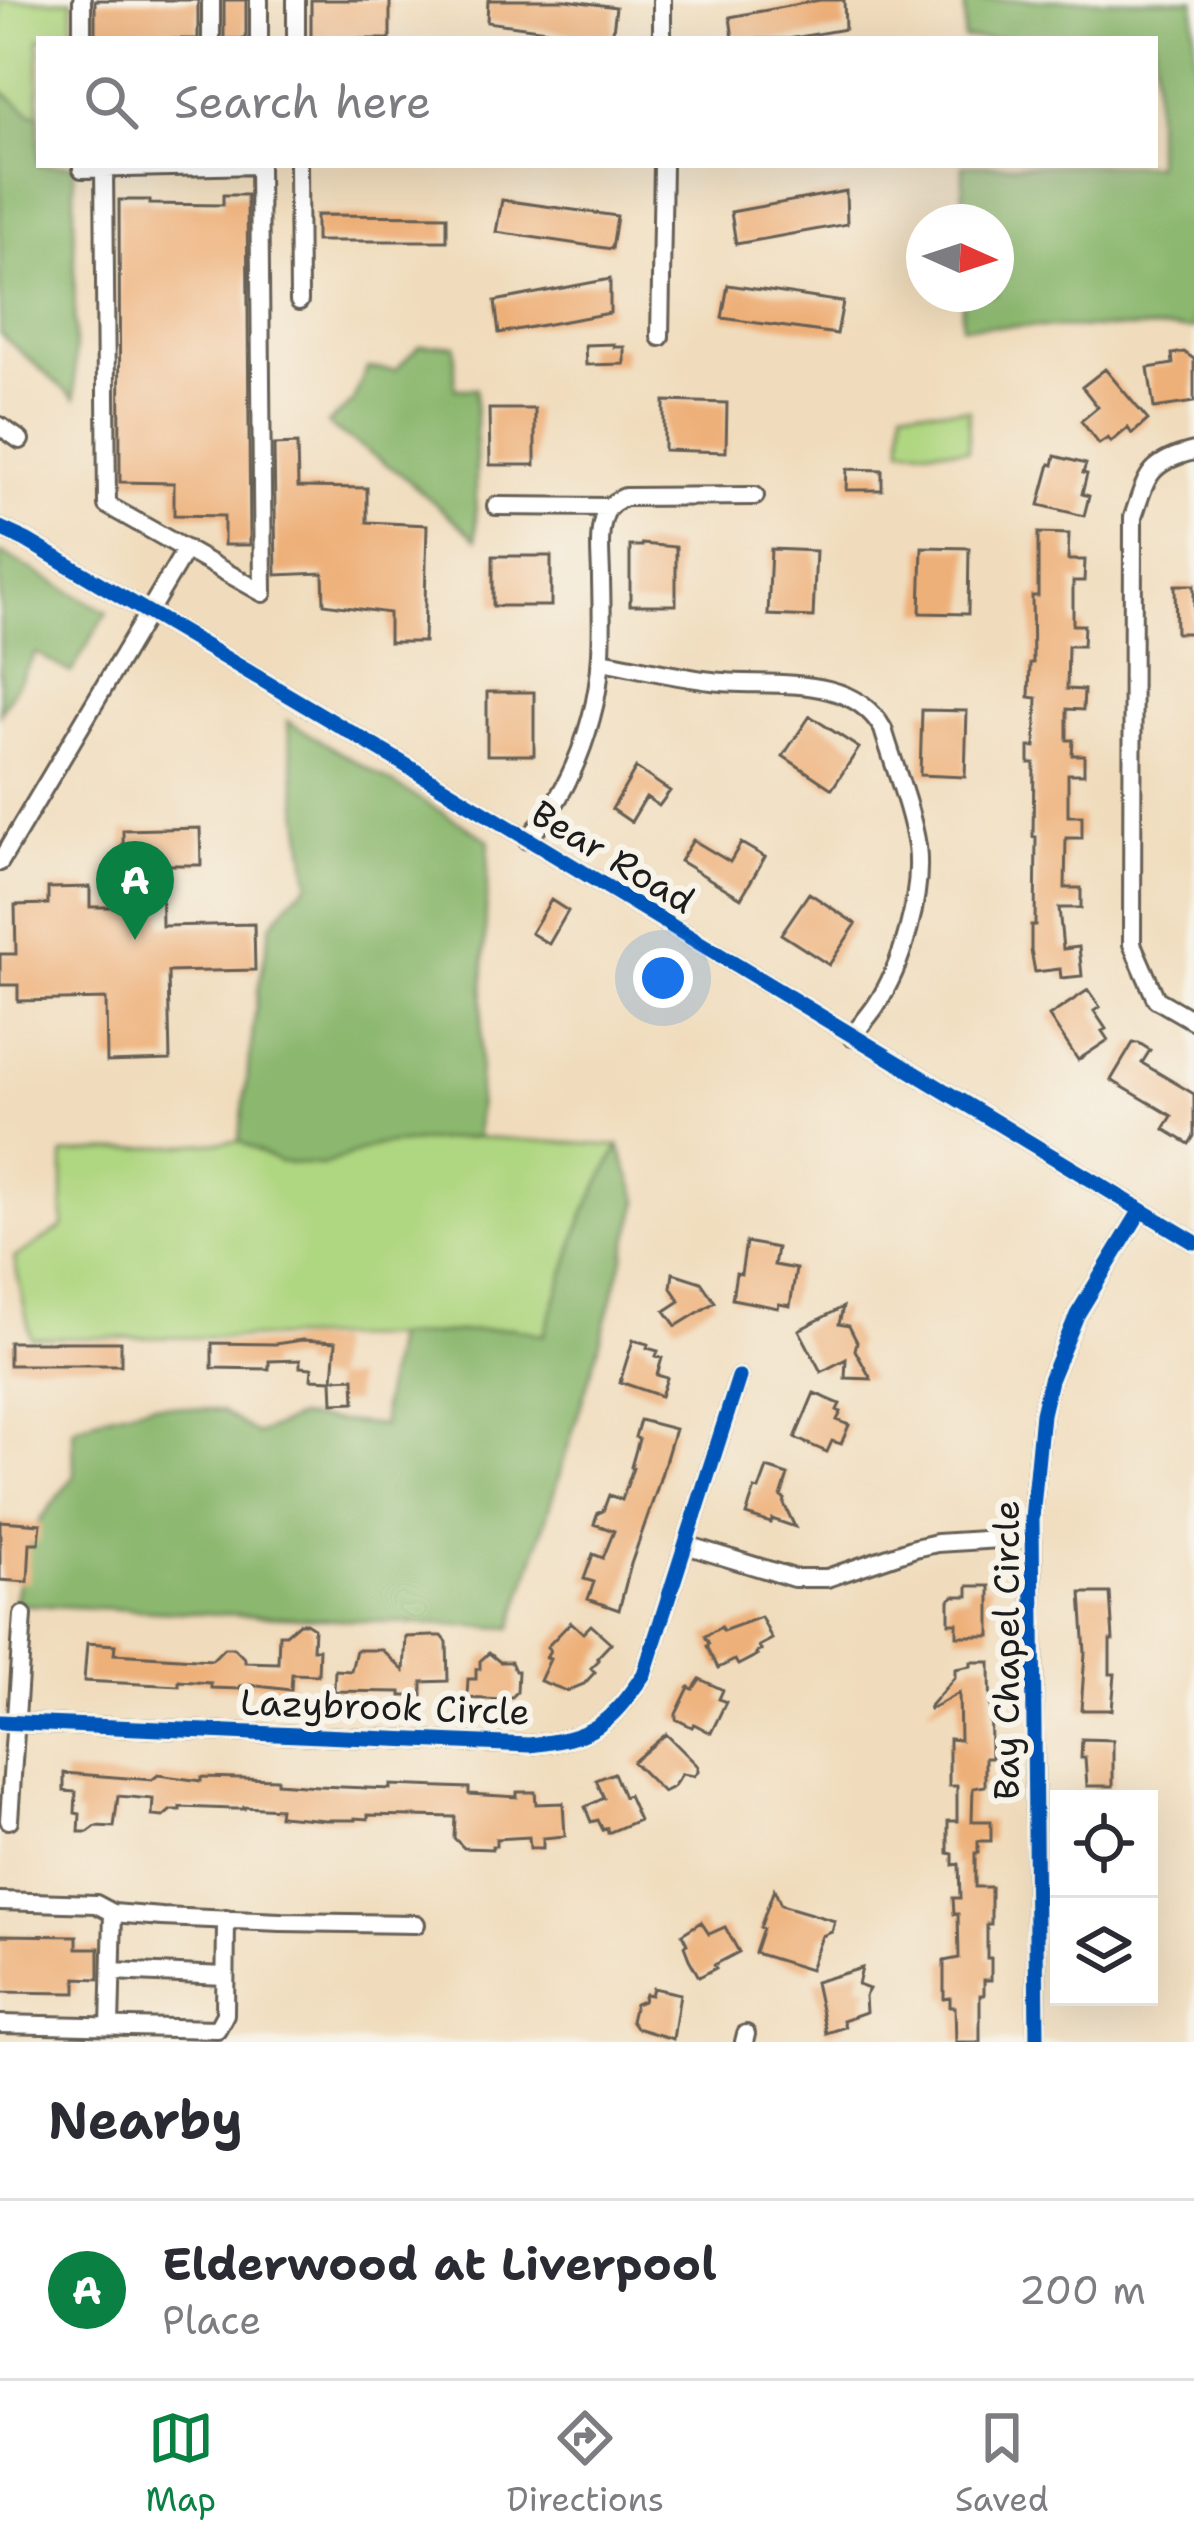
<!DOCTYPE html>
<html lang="en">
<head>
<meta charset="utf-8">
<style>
  :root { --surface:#fff; --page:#f7f7f7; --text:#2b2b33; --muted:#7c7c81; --line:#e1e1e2; --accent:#0b8043 }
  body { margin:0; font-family:"Shantell Sans",sans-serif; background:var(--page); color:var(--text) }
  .controls { position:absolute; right:36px; bottom:36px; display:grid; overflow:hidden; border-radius:0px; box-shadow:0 12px 48px #0002 }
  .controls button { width:108px; height:108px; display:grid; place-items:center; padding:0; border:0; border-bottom:3px solid var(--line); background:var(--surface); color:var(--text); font:60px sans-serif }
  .compass { position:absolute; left:906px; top:204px; width:108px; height:108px; border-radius:50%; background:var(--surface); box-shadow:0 12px 48px #0002; rotate:93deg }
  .you { position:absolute; left:663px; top:978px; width:42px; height:42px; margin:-30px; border:9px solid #fff; border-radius:50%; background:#1a73e8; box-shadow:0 0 0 18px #1a73e833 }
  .badge { display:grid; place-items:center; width:78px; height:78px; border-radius:50%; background:var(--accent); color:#fff; font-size:39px; font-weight:700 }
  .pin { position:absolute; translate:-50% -99px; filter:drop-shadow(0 3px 6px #0008) }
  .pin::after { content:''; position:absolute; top:63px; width:42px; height:36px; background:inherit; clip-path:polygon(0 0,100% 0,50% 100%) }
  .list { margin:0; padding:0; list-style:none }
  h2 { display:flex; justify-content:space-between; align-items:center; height:156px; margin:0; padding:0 48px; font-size:51px }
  h2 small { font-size:39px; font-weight:400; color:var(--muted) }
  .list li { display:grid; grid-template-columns:78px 1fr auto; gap:36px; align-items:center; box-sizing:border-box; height:180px; padding:0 48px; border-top:3px solid var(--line) }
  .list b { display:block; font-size:45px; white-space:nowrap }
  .list p { margin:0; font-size:39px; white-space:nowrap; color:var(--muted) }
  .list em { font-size:39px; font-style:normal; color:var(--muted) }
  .icon { flex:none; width:66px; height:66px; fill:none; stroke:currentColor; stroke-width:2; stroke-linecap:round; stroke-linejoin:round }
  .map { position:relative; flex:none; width:1194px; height:2042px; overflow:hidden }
  .search { position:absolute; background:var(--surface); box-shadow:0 12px 48px #0002; left:36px; right:36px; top:36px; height:132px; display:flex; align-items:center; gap:30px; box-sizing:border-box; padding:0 42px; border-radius:0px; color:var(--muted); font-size:45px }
  .sheet { height:336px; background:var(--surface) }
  nav { display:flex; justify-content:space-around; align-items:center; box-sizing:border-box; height:168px; border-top:3px solid var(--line); background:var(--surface); font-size:33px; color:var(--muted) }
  nav a { display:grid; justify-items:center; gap:6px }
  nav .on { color:var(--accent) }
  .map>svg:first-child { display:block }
  .green { fill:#afd680; stroke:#66794e; stroke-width:3 }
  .forest { fill:#8bb76e; stroke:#546a45; stroke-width:3 }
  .building { fill:#eeb079 }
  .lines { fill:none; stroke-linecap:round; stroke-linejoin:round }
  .minor-casing { stroke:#665f54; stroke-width:22 }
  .minor { stroke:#fff; stroke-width:16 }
  .cycleway-casing { stroke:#f7f3e8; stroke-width:22 }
  .cycleway { stroke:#0057b8; stroke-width:15 }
  .labels { text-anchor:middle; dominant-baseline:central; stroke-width:12; stroke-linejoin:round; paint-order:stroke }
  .street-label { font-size:36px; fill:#1c1c1c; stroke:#f7f3e8 }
</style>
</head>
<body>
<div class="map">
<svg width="1194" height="2042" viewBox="0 0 1194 2042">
  <rect width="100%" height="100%" fill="#f7f3e8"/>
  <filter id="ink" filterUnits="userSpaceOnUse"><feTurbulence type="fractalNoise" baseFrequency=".00833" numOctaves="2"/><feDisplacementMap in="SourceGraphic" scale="24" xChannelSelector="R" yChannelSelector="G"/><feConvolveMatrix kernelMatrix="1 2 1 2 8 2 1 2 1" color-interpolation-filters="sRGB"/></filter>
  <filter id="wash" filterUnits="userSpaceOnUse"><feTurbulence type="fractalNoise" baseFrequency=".004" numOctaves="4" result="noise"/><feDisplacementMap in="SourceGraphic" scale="48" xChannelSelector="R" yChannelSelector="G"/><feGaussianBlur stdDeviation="2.7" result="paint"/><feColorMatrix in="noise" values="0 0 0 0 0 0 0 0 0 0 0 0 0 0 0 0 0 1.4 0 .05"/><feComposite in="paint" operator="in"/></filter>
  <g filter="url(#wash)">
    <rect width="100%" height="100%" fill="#f0dcbc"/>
    <path class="green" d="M0,0H72L73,39H39V114H32L0,89Z
      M903,408L969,410L968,450L902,448Z
      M477,1137L619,1146L584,1213L544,1335L512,1328L394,1337L31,1338L14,1258L63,1227V1154L239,1141L279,1162L323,1165L376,1145Z"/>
    <path class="forest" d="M965,0H1194V329L962,326V294H996V222H963V165H1155V39H964Z
      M0,89L32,114H39V165H74L75,399L0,334Z
      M455,345V389H476V539L401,474L327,424L352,403L367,368L396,370L419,346Z
      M0,552L107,612L71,673L36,653L0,713Z
      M287,721L489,840L477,1137L376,1145L323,1165L279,1162L239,1141L258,991L271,925L290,900L309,883Z
      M619,1146L639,1201L597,1353L512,1628L14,1604L22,1564L41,1519L74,1476L73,1429L106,1415L153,1404L222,1411L257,1434L298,1417L383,1425V1403L394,1337L513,1328L544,1335L584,1213Z"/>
    <g id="blocks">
      <path class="building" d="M95,0H198V39H95Z
        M224,0H246V39H224Z
        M311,0H390V39H311Z
        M488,0H566L616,7L612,39L487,22Z
        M820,0H844L845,29L788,39H733L730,17Z
        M846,191L847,224L736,244L731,212Z
        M223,195H247L250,545H224V516L174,515V483L120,482L119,200H150V204L223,205Z
        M502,200L617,216L612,249L496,232Z
        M316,215L447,216V241H316Z
        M610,279V313L499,333L495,301Z
        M728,285L843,302L837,334L722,318Z
        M614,344V347H624V364L586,365L585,345Z
        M1184,352L1194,359V402L1154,408L1148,368L1173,364L1172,354Z
        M1105,369L1148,420L1132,434L1128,428L1111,442L1108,438L1099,444L1081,421L1098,407L1082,387Z
        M664,401L727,403L726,452L664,450Z
        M489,409H535V465H490Z
        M297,444L298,487L367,488V522L427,525L424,642H389V613L324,604L323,573L276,575L274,445Z
        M1055,456L1086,464L1083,473L1087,474L1082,494L1089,496L1084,516L1039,505L1050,464L1053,465Z
        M847,469L882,470V490H846Z
        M1038,533L1069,534L1068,560H1085L1084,581H1073V625H1084L1083,646H1068L1067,689L1084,690L1083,710L1067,709V740H1073L1072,755H1084V774H1068V816H1082V838H1066L1065,888H1081V908H1059L1063,949L1079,947L1082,976L1061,978L1060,969L1035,972L1031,950V925H1035L1036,837H1033L1034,763H1029V747H1035L1037,698L1029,697L1030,663H1033L1032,596H1038Z
        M642,544L676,547V605H630V546H642Z
        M922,547L969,548L968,614L920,613Z
        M771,549L816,551L813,617L768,615Z
        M493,556H551V606H493Z
        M1175,585H1194V633H1176Z
        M487,692H534V755H487Z
        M922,710L967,711L965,777L920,775Z
        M810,716L859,748L832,789L783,756Z
        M636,768L670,791L659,806L646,797L631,822L612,809Z
        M200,828L201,865H161L162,926L254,924L255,970L168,972L170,1060L107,1062L106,999L18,1001V985H0V954H16L15,905L48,904V888L90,887V907H124L123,830Z
        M693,840L730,862L741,843L765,857L741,898L680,861Z
        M809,893L856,924L829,965L781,934Z
        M551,900L568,911L549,944L531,933Z
        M1088,990L1100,1007L1094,1011L1106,1029L1102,1031L1108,1040L1078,1060L1049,1016Z
        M1133,1043H1139L1150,1050L1142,1063L1194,1094V1136L1189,1144L1164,1129L1172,1116L1111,1080Z
        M746,1242L777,1248L774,1265L796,1269L790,1306L779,1304L778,1308L732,1299L736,1273L741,1274Z
        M673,1273L701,1282L715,1302L676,1326L665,1311L680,1301L671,1288Z
        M843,1307L839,1324L849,1326L857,1342L855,1350L871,1379L845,1378L846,1359L821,1372L799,1330Z
        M302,1340L336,1342L333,1379L354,1378L355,1402L333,1403L332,1380L311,1379L312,1368L300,1367V1360L269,1361V1369L212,1368V1343L275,1344Z
        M633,1340L648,1344L647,1348L658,1351L656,1356L662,1358L657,1375L667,1378L661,1396L620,1382Z
        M9,1342H121V1365H9Z
        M814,1393L840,1404L837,1410L841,1412L837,1420L849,1425L841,1444L832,1441L827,1452L795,1438Z
        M640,1420L675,1429L656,1492L631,1564L619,1610L588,1599L594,1582L584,1579L593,1554L603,1558L614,1531L594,1524L598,1513L603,1511L609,1495L622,1500L633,1468L631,1467L639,1439L635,1437Z
        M767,1468L788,1475L781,1497L785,1499L784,1504L795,1527L772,1519L771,1523L746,1515L755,1489L759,1490Z
        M0,1521L41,1524L39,1543H30L28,1582L0,1580Z
        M968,1586H990V1636H957V1623H949V1600L954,1596H968Z
        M1081,1593H1110L1113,1640H1110V1674H1115L1112,1710H1081L1085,1653Z
        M761,1617L772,1639L759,1646L761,1650L756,1653L757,1655L738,1665L735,1660L718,1668L707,1646L709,1644L705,1636L721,1627L723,1631Z
        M571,1622L583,1633L591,1625L611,1643L597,1658L599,1660L591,1668L595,1672L584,1684L567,1691L540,1681L550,1659L546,1658L550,1650L547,1647Z
        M299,1623H306L314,1628L313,1649H319L318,1675L292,1674L291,1690L249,1685L240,1686V1689L211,1688V1683L179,1681V1686L84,1681L87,1643L115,1645L114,1654L212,1660L224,1648H234L245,1659V1662L278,1663L279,1634H286Z
        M433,1636H442L447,1642L448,1681L422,1682V1696H401V1692L334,1691L335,1670L351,1671L356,1650H382L404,1671L406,1637Z
        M489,1653L500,1662H511L515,1671H518L517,1692L512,1697H503V1700L467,1698L468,1679H476V1669H480V1661Z
        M971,1662H990L991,1758H985V1786L973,1788L972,1821H991V1841H978V1853H975V1887H991V1924H987V1958H991V1980H984V1995H980V2042H956L955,2007H950V1998L944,1999V1961L959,1958L958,1914H954L953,1898H960L959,1864L953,1865V1854L948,1853V1821H957V1786H949V1739L960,1740L959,1693L930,1709L929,1707L955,1677V1669L971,1666Z
        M700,1679L723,1690L719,1699L726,1702L711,1733L694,1724L692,1727L676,1719V1714L689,1687L693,1689Z
        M666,1734L698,1766V1772L694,1776L682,1774L673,1787L663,1792L633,1762Z
        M1082,1739L1113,1740V1786H1087L1085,1758H1081Z
        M64,1773L152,1780L158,1775L201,1781V1777L277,1779V1783L318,1786L390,1789V1785L469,1788V1794L517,1797V1792H535L536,1804L563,1803L565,1836L543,1838V1848H530L529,1837L496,1839V1846H492V1849L464,1848L454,1838L455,1817L368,1815V1819L355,1818V1820H326L279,1816L280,1809L244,1807V1809H233L180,1807V1810H171L163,1817L152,1816L153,1799L118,1796L114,1827L96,1826L88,1832H79L80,1814L75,1813L76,1792L64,1791Z
        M614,1773L624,1797L628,1795L639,1820L608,1833L607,1828L603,1830L598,1820L591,1822L585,1807L604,1798L596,1780Z
        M774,1889L781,1905L835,1921L832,1932L822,1936L810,1970L755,1953L763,1929L760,1928Z
        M701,1922L709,1934L725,1927L739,1952L714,1965L716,1968L699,1977L689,1959L684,1946L687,1944L682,1934Z
        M0,1935L77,1936V1948H99V1979L76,1978V1993L0,1992Z
        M862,1968L858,1985L869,1989L865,1996L866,2012L843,2020L845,2027L826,2033L815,1982Z
        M653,1988L680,1994L673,2039L636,2028L631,2021L635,2004L643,2001L645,1994L651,1995Z"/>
    </g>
  </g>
  <g filter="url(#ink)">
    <use href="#blocks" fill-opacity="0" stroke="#665f54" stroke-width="3"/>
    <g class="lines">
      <g class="minor-casing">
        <path id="minor" d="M211,0V39
          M296,0V39
          M662,0V39
          M82,39V0
          M259,39V0
          M82,165V169L259,165
          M298,165L299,301
          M104,168L107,505L263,593L259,166
          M660,337L663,165
          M0,426L20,440
          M1194,451C1148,462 1147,476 1133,517L1132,944L1156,999L1194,1021
          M496,506L609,507
          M0,528L26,540L394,758L1194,1242
          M602,661C639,668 675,677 712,681C767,688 851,671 883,729C894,767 911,807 917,846C923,894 902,967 875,1007C868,1017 859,1027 852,1037
          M527,840C558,806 579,763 591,718C604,672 602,626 601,579C601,558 597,534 605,514C609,504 616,501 625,497L755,496
          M0,862L186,549
          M686,1545L794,1578H827L915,1548L937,1543L1032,1537
          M0,1722L529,1745C593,1738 608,1726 644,1674L739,1377
          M9,1820L23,1615
          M0,1901L96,1904L113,1913L162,1917L281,1922L416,1924
          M112,1971L225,1976
          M0,2024L217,2029L225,2014L226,1919
          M110,2026L113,1913
          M744,2042L746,2034
          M1037,2042L1032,1518L1042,1414L1050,1380L1077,1315L1141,1210"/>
      </g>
      <use href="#minor" class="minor"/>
      <g class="cycleway-casing">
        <path id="cycleway" d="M0,528L26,540L394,758L1194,1242
          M0,1722L529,1745C593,1738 608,1726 644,1674L739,1377
          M1037,2042L1032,1518L1042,1414L1050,1380L1077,1315L1141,1210"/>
      </g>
      <use href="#cycleway" class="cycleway"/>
    </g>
  </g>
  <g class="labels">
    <g class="street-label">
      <text transform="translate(613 857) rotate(31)">Bear Road</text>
      <text transform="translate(1006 1650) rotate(-90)">Bay Chapel Circle</text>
      <text transform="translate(385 1707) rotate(2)">Lazybrook Circle</text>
    </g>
  </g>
</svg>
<div class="controls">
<button><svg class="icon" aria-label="locate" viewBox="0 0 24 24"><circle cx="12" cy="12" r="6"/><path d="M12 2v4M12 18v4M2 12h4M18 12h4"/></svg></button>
<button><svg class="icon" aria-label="layers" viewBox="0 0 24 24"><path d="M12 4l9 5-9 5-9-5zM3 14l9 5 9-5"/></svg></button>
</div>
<svg class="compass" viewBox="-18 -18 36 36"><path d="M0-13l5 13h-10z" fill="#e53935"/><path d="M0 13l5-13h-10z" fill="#7c7c81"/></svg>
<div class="you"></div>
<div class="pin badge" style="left:135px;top:940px">A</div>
<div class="search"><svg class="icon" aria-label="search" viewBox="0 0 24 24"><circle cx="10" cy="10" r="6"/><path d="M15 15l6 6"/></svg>Search here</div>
</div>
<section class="sheet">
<h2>Nearby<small></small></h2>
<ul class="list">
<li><span class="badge">A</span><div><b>Elderwood at Liverpool</b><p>Place</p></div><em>200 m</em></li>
</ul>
</section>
<nav>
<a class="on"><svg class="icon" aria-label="map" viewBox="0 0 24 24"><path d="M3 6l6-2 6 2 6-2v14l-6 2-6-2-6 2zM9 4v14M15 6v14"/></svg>Map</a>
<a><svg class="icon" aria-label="directions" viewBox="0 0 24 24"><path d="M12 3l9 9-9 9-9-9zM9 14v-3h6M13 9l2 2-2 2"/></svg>Directions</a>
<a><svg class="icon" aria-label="saved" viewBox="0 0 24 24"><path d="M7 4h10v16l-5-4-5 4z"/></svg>Saved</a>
</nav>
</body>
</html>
